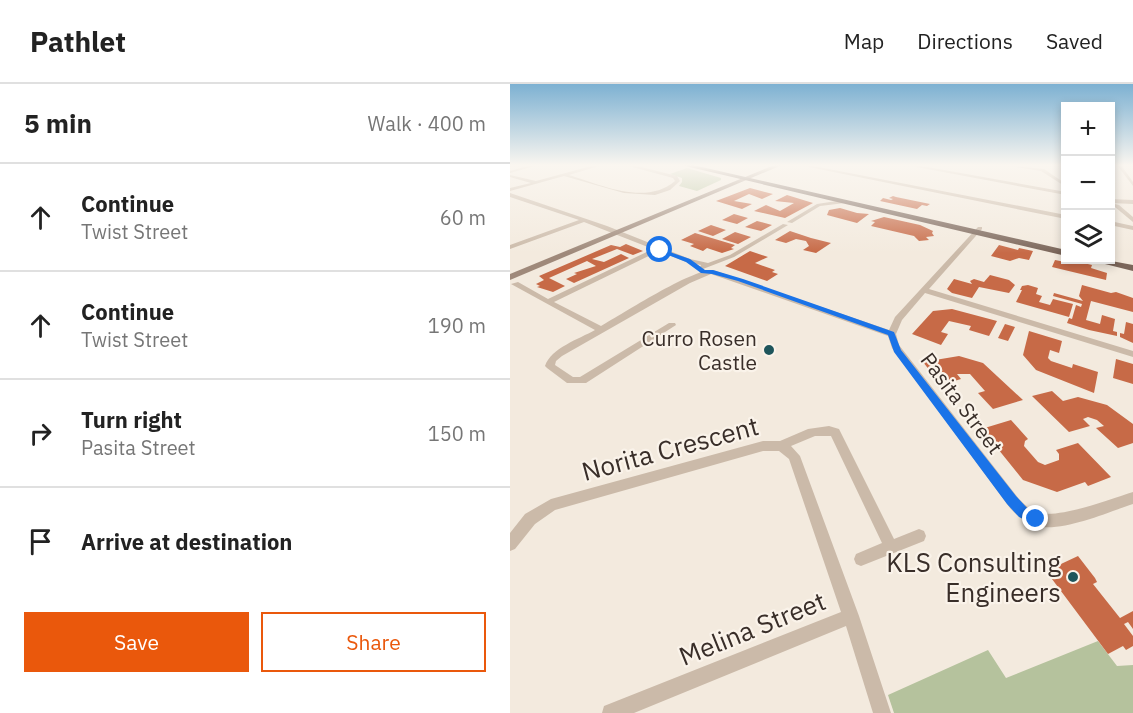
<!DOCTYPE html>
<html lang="en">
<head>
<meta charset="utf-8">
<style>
  :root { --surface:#fff; --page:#f2f2f2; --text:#222; --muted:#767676; --line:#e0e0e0; --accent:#ea580c }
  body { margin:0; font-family:"IBM Plex Sans",sans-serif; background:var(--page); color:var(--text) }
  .controls { position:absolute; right:18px; top:18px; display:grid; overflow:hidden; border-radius:0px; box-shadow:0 3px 9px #0003 }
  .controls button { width:54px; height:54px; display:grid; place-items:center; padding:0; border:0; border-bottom:2px solid var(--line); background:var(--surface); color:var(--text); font:30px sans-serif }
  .stop { position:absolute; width:18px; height:18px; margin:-14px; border:4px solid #1a73e8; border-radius:50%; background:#fff }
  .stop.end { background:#1a73e8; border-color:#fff; box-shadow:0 2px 6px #0008 }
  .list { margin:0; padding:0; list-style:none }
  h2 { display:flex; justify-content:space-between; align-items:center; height:78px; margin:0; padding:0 24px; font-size:26px }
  h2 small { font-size:20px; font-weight:400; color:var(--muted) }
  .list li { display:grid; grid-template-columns:39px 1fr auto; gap:18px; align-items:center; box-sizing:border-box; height:108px; padding:0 24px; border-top:2px solid var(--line) }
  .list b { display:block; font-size:22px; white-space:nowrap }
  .list p { margin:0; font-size:20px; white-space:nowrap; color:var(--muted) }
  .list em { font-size:20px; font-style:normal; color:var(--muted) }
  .actions { display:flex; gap:12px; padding:18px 24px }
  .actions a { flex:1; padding:14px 0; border:2px solid var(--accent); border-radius:0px; text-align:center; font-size:21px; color:var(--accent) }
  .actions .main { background:var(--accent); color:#fff }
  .icon { flex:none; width:33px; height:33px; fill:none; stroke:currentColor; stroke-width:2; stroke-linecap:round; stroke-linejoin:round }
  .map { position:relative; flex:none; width:623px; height:629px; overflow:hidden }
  header { display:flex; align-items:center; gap:36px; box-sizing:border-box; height:84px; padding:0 30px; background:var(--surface); border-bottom:2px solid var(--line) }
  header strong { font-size:28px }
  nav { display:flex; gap:33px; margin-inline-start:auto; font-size:21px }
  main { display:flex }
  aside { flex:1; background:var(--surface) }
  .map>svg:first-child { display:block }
  .green { fill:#b5c29d }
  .building { fill:#c76a47 }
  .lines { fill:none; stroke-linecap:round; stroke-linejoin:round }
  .street { fill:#cbbaa9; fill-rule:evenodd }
  .secondary { fill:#9f897a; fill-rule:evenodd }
  .primary { fill:#7b665a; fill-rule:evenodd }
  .route { fill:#1a73e8 }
  .poi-dot { fill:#1e555b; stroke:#faf3ea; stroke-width:2 }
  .labels { text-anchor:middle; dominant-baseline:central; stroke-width:4.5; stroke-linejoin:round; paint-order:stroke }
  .poi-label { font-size:21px; fill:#392e29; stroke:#faf3ea; text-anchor:end }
  .street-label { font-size:21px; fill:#392e29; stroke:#faf3ea }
  .near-street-label { font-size:26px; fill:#392e29; stroke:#faf3ea }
  .near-poi-label { font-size:26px; fill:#392e29; stroke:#faf3ea; text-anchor:end }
</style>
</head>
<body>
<header>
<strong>Pathlet</strong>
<nav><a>Map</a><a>Directions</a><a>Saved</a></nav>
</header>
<main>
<aside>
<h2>5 min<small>Walk · 400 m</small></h2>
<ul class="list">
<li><svg class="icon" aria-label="ahead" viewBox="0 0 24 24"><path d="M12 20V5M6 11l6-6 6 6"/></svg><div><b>Continue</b><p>Twist Street</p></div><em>60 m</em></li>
<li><svg class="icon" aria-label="ahead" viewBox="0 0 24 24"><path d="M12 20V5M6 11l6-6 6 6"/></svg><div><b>Continue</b><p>Twist Street</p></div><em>190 m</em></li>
<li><svg class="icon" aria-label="right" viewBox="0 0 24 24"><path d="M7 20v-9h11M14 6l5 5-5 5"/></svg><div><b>Turn right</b><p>Pasita Street</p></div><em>150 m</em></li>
<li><svg class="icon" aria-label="arrive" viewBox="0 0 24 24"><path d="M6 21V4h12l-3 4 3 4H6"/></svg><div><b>Arrive at destination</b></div></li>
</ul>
<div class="actions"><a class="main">Save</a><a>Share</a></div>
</aside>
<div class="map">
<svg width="623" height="629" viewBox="0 0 623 629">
  <rect width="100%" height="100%" fill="#f3eade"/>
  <path class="green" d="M177,84L211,94V96L187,107L169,102L172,98V94L160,90Z
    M588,557L607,582L623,581V629H384L378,611L478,566L496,594Z"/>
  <path class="building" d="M240,104L263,110L252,115L239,110L224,117L242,120L232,125L206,117Z
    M277,111L303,119L275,134L244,127L256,121L270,127L284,119L265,117Z
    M383,112L386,113L420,120L417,122L412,121L407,125L370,117L373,114L381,116L383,115L379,114Z
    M330,124L347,129L359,130L347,139L317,131L319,126Z
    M224,130L238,134L227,140L212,136Z
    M374,133L410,141L423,147L422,149L424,152L416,153L419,156L409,157L404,152L361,142L365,138L361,137Z
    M247,137L262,141L251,147L235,143Z
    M201,141L216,146L203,152L188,147Z
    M280,147L301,154L321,159L306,169L293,166L299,162L296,157L286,155L276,159L265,156Z
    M225,148L241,153L228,160L212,155Z
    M185,149L225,161L221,164L224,165L212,169L197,164L193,167L180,162L184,160L171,156Z
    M116,160L133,167L123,171L107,165L82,175L94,178L111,170L119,174L64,199L56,195L67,190L64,189L86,182L77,177L39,194L55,202L43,208L27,203L30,202L26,200L34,196L29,192L101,161L110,163Z
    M489,161L508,166L509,164L523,167L519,176L509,174L500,177L481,172Z
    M240,167L258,173L245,179L265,186L262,188L268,190L257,197L215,182Z
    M545,176L560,179L561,176L582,181L581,184L597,189L596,196L542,183Z
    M480,191L499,196L505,201L499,209L469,203L462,214L442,209L437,205L444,195L462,200L460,197L464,195L474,198Z
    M518,201L528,204L526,210L532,212L529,218L540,221L543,215L563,220L559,233L506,218L512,206H510L512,202Z
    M572,201L601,209L606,208L623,214V228L581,217L576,236L590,240L592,231L605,235L603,247L607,248V252L579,246L557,239L559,234L562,235L566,221L571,223L572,220L543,212L544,209L573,217L569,212Z
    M442,225L487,237L479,252L459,246L461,242L439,237L431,248L438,250L431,261L402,250L423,227Z
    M616,238L623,240V259L610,253V249L614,250Z
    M495,240L505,243L498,257L488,254Z
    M519,247L552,257L549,269L540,266L538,274L541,277L562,284L563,280L588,288L584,309L526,286L513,271Z
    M449,272L473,279L513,316L483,325L468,309L475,307L460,290H447L451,295L431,301L413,278Z
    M606,275L623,280V300L603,294Z
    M542,307L553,317L568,313L597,321L623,340V359L608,364L586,344L594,342L587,336L578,333L573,335L580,342L559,348L522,312Z
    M501,336L518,355L515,357L514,362L528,378L535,381L549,376V370L546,366L568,359L601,393L578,402L575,398L547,408L513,396L488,365L484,366L468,346Z
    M568,472L585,494L587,498L583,500L610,534L623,527V545L618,538L614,540L623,552V562L616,566L613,562L598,570L536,487Z"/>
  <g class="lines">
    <path class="street" d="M21,81H28L0,89V87Z
      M85,81H92L59,91C91,101 136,122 165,97L163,94L115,81H123L167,92L170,97L160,106L145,111L114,109L54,92L0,107V104L21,99L0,93V91L26,97Z
      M289,81H298L556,131V135Z
      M396,81H406L556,108V111Z
      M494,81L534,85L556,100V103L531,87Z
      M607,81H611L623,98V102Z
      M0,109L97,142L180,175L198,179L220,171L273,140L278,141L224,173L193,185L190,183L191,181L176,178L149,167L44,218L91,242C114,229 180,186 203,186L379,246L385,233L468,143H472V145L419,205L623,267V273L415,209L392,236L386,250L389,261L509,415C515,421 521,427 529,429C552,434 600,415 623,408V420C599,428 557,446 532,443C519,441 508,433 500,424L382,264L378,252L201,190L180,199L52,272L46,277L45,281L63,293H70L159,239H165L166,241L76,299H57L37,284L35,282C41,264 69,255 85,246L1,200L8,198L38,215L143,165L74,138L0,165V161L69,136L0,113Z
      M600,115L623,116V120L601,119L609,121L623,133V138L605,123L600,122Z
      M333,116L335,119L310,122L282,139L277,138L307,120Z
      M600,137L623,142V146L600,141Z
      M319,342L329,345L384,455L409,445L414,447L416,452L414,457L351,482L346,480L344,475L346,470L372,459L321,352H305L281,362L290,372L349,532L381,629H363L336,542L124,629H92L94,622L331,528L279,375L269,367H253L45,426L25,440L5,465L0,467V449L15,430L41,415L253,357H270L298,345Z"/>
    <path class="secondary" d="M264,81H272L0,196V190Z"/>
    <path class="primary" d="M171,81H183L556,166V172Z
      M579,176H596L623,181V187Z"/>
  </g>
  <linearGradient id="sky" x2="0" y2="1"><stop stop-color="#7db1d2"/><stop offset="0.48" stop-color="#faf6f0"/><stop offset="1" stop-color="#faf6f0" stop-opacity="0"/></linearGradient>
  <rect width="623" height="169" fill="url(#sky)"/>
  <path class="route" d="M148,164L180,175L195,186H203L233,195L384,248L391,266L506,412L518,425L531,431L533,435L531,439L526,441L509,433L497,420L384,268L378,251L228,197L202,190L191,189L176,178L148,167Z"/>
  <g class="poi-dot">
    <circle cx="259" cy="266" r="6"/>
    <circle cx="563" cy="493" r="6"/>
  </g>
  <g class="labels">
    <g class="poi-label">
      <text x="247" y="254">Curro Rosen<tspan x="247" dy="24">Castle</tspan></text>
    </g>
    <g class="street-label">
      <text transform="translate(452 319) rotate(53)">Pasita Street</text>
    </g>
    <g class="near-street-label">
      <text transform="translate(160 364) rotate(-15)">Norita Crescent</text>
      <text transform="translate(242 544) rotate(-22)">Melina Street</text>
    </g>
    <g class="near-poi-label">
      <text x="551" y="478">KLS Consulting<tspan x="551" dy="30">Engineers</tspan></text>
    </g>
  </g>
</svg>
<div class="controls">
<button>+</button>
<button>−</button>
<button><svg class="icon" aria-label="layers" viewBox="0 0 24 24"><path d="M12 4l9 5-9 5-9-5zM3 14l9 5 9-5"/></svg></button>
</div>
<div class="stop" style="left:150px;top:166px"></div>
<div class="stop end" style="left:526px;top:435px"></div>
</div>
</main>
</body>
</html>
